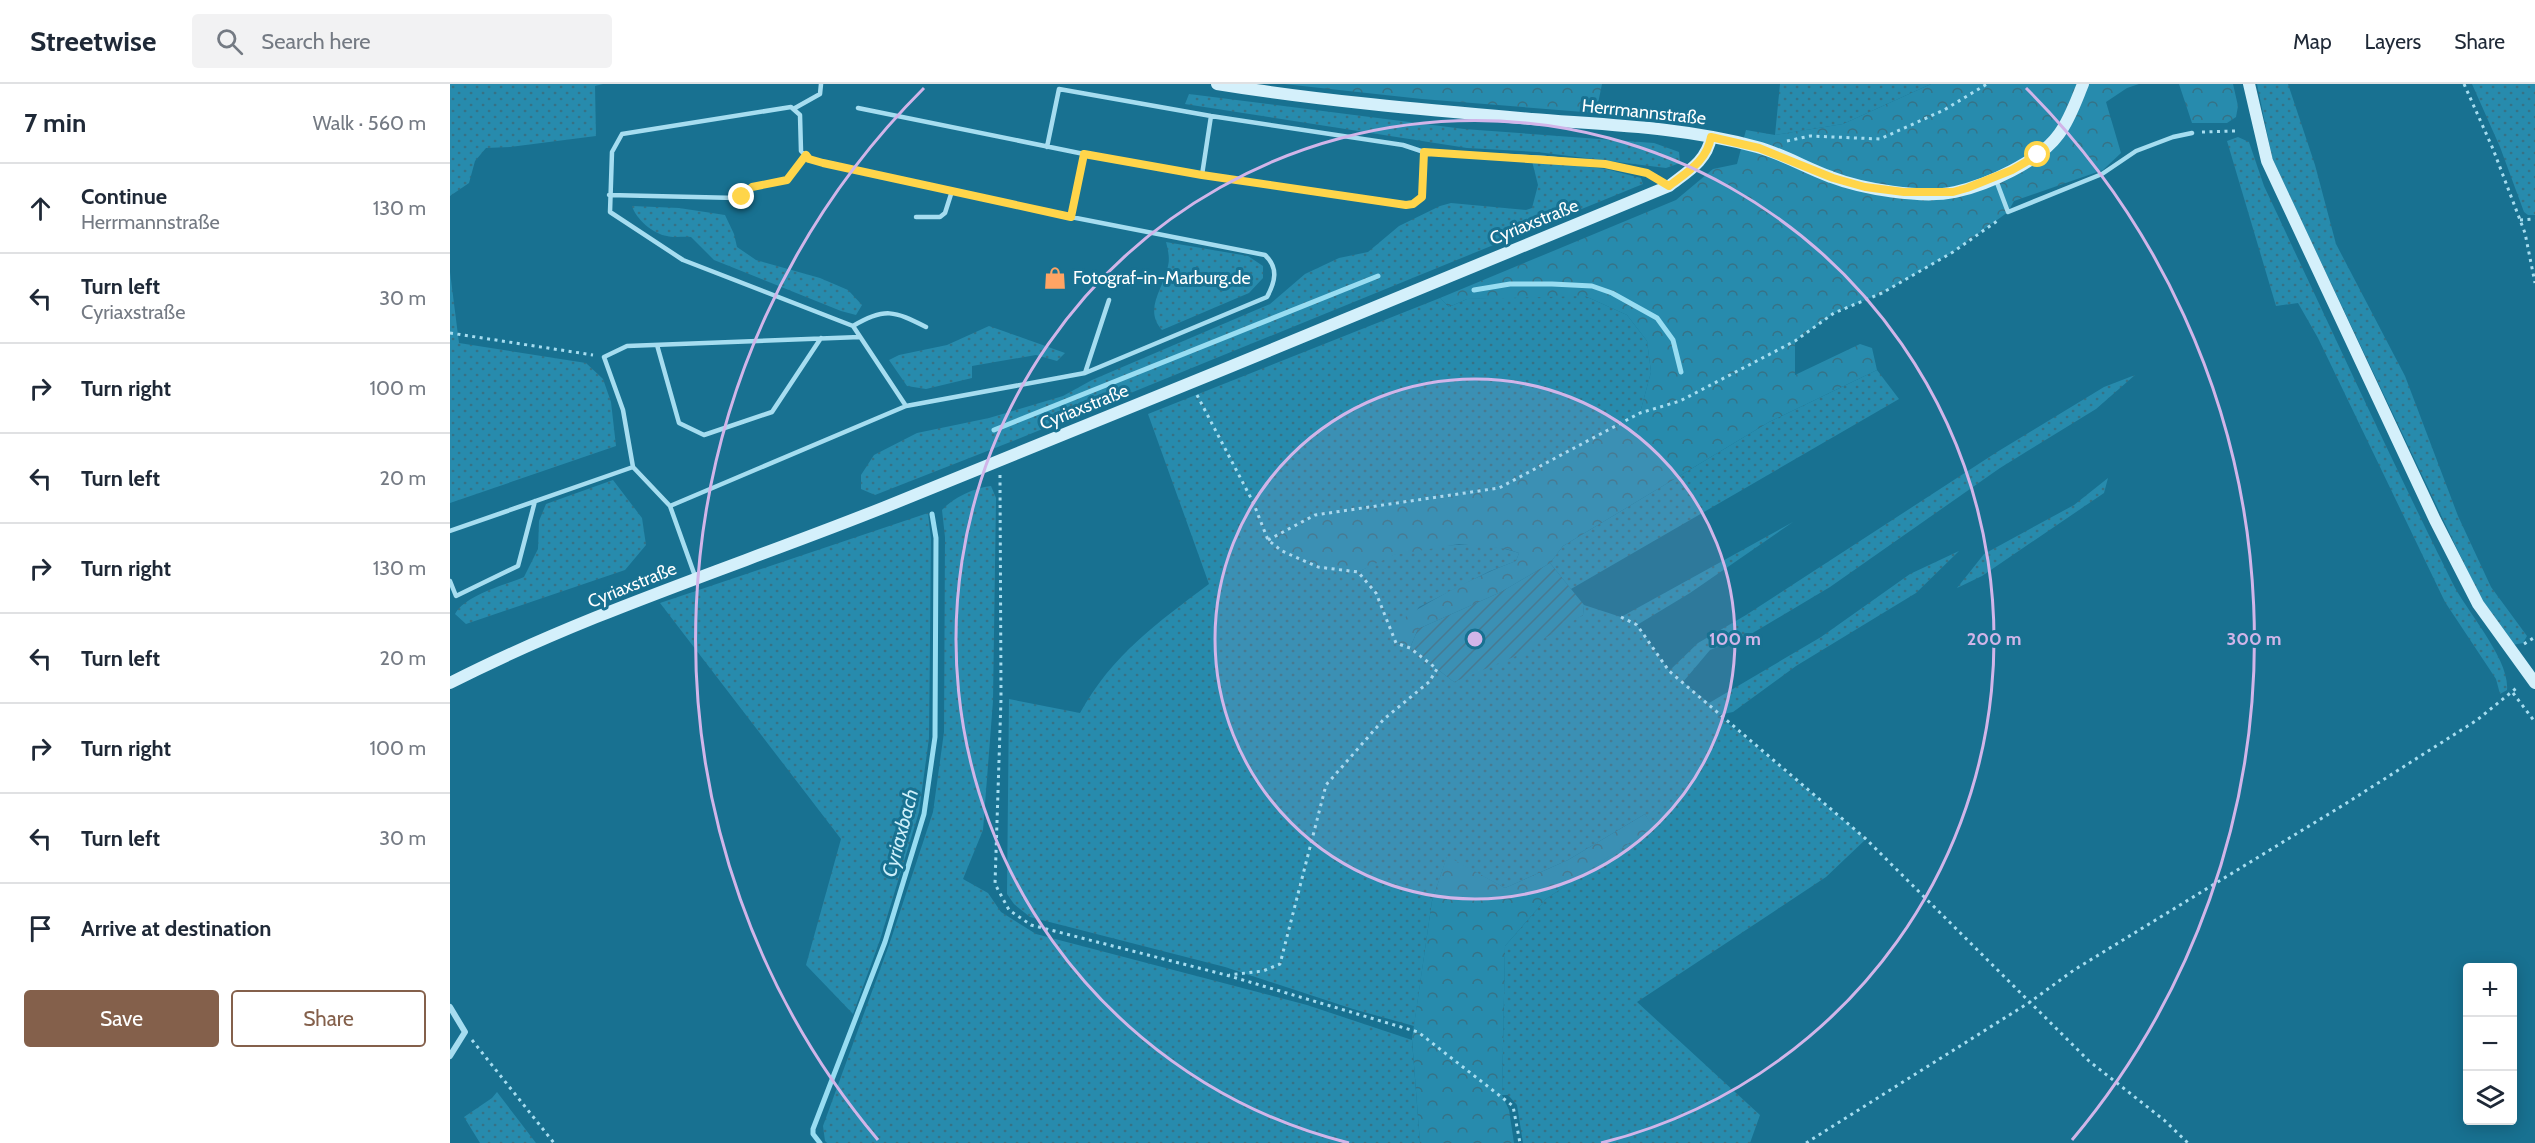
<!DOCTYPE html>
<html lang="en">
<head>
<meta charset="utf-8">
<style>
  :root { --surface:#fff; --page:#f2f2f3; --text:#1f2937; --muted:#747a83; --line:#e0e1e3; --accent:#84604b }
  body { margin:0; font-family:Cabin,sans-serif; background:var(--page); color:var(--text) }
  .controls { position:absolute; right:18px; bottom:18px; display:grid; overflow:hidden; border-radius:6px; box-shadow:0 3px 15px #0003 }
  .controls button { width:54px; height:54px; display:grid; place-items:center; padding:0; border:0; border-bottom:2px solid var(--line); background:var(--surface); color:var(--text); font:30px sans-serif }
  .stop { position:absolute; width:18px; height:18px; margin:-14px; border:4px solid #ffd54a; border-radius:50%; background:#fff }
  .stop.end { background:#ffd54a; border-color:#fff; box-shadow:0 2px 6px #0008 }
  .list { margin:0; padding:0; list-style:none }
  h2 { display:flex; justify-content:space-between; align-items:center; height:78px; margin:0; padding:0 24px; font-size:26px }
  h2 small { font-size:20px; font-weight:400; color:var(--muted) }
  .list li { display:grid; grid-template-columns:39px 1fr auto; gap:18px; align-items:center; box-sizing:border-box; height:90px; padding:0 24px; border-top:2px solid var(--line) }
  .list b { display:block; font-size:22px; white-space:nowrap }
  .list p { margin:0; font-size:20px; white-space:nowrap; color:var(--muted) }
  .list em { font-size:20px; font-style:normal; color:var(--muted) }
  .actions { display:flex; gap:12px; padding:18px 24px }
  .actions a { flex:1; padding:14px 0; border:2px solid var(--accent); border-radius:6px; text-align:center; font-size:21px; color:var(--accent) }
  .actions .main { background:var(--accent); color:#fff }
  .icon { flex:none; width:33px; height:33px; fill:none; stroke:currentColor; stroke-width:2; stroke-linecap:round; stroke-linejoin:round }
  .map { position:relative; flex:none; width:2085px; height:1059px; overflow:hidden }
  header { display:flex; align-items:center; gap:36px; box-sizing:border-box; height:84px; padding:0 30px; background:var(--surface); border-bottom:2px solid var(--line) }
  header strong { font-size:28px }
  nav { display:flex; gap:33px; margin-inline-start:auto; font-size:21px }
  .search { width:420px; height:54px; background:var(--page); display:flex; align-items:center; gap:15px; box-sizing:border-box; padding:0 21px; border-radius:6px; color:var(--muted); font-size:22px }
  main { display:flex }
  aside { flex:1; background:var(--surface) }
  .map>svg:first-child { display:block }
  .grass { fill:url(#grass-dots) }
  .forest { fill:url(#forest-crowns) }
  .garden { fill:url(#garden-furrows) }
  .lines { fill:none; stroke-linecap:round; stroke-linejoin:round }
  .stream { stroke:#98ddf2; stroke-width:5 }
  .path { stroke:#a6ddf0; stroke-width:3; stroke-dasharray:3 4.5; stroke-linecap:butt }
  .lane { stroke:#a6ddf0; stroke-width:4.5 }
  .street { stroke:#a6ddf0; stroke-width:6 }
  .secondary { stroke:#d4f0fb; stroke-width:12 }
  .route { stroke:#ffd54a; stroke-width:8 }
  .ring { fill:none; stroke:#d1b5e9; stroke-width:3 }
  .labels { text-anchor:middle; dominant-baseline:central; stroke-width:6; stroke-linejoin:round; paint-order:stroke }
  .street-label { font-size:18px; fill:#fff; stroke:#187191 }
  .poi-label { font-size:18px; fill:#fff; stroke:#187191; text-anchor:start }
  .water-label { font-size:20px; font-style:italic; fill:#cdeffa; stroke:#187191 }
  .centre { fill:#d1b5e9; stroke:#187191; stroke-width:3 }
  .ring-label { font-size:18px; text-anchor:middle; font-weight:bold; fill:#d1b5e9; stroke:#187191; stroke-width:6; stroke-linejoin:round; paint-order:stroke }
</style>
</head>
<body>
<header>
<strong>Streetwise</strong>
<div class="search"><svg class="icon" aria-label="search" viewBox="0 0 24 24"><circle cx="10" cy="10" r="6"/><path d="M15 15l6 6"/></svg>Search here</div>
<nav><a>Map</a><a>Layers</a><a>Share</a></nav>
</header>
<main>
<aside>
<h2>7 min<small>Walk · 560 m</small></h2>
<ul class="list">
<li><svg class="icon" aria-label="ahead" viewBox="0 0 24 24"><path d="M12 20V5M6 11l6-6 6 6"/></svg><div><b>Continue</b><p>Herrmannstraße</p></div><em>130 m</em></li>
<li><svg class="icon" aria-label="left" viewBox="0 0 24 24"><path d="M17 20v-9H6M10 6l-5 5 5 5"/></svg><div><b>Turn left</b><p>Cyriaxstraße</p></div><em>30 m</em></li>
<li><svg class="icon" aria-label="right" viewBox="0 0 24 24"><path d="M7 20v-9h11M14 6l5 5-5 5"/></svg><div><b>Turn right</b></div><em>100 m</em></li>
<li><svg class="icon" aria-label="left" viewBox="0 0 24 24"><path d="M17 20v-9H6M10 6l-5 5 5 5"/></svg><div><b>Turn left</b></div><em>20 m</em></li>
<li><svg class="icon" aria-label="right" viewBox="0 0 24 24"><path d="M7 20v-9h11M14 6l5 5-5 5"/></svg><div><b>Turn right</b></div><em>130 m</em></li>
<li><svg class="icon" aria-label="left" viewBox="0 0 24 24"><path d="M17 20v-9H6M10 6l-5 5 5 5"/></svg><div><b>Turn left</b></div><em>20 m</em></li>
<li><svg class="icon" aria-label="right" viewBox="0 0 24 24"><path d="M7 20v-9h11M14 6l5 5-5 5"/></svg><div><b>Turn right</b></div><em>100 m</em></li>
<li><svg class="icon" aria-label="left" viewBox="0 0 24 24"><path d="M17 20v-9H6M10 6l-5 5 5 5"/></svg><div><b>Turn left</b></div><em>30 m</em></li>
<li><svg class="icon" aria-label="arrive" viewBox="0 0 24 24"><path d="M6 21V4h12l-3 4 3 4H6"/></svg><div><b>Arrive at destination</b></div></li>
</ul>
<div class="actions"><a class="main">Save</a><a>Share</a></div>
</aside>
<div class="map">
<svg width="2085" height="1059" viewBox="0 0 2085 1059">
  <defs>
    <pattern id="grass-dots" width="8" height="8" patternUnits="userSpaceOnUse" patternTransform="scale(1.5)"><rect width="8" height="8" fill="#278bad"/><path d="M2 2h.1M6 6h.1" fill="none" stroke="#367286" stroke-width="1.8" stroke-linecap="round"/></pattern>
    <pattern id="forest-crowns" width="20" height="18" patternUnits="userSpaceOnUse" patternTransform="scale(1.5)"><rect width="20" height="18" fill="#278bad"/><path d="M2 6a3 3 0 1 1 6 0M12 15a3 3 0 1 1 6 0" fill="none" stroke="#367286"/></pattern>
    <pattern id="garden-furrows" width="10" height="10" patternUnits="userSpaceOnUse" patternTransform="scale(1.5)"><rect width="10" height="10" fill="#278bad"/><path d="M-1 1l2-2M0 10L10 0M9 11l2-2" fill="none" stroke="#367286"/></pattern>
  </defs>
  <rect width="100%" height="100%" fill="#187191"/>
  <path class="grass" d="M0,0H153L145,2L146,52L60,63L36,64L25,77L19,99L0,112Z
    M1330,0H1481L1393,40L1325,51Z
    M1807,0H1838L1865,81L1886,160L1955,292L2008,432L2041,503L2077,552L2073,559L2062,561L2028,509L1842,117L1822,73Z
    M2022,0H2085V131H2078L2074,128L2050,63Z
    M739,10L1014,45L1204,59L1229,68L1230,79L1216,84L1087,68L1017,64L735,20Z
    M1788,53L1799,58L1814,102C1876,234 1937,367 2002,498C2016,527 2060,575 2057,606L2050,610L2046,595L1995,518L1868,254L1848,219L1826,222L1777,57Z
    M1082,77L1156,85L1191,94L1193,100L568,355L425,411L411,405V391L424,371L467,349L539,334L613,312L642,296L820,220L855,190L889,174L918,168L949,142L990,122L1001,119L1076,126L1082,124L1088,101Z
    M182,122L229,124L275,131L284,150L287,163L306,176L370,194L398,206L412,221L406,231L391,227L264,176L241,153C234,152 224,154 217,152C203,150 186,135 182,122Z
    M716,158L798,172L813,182V194L799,209L712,246C693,225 714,204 718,182C720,174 718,166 716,158Z
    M0,188L9,259L136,279L153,295L161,318L166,362L0,419Z
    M1079,212H1135L1177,231L1197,257L1201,288L1190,329L1049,404L865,431L908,488C920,482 933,474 946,470C986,460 1030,456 1069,469L1066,477L1040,487L969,523L946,559L960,564L1004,598L1133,531L1134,521L1171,533L1343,438L1240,509L1187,541L1219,587L1248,559L1296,531L1547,368L1654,303L1685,291L1646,325L1550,384L1380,503L1301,550L1260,566L1233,598L1259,619L1371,553L1460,490L1509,467L1466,509L1346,582L1283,628L1268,631L1416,755L1376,793L1187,918L1310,1031L1300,1059H1073L1067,1021L1058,1011H1052L1055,862L1096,815L1202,743L1195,730L1118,776L1055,804L997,773L982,817L964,942L903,925L775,883L580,833L564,820L557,810L559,615L630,629C662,571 707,539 759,500L698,330L990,214L999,223L1017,215Z
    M539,242L615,269L607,277L586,271L522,282V294L476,305L457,302L439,276L449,271L497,261Z
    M1427,286L1449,315L1121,505L1100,479L1113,462L1319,338Z
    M1658,394L1654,409L1532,492L1507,504L1534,470L1624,421Z
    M163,396L192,434L196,461L175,486L16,540L5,530C15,511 55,501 74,493L88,465L89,437L96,420Z
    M541,402L546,414L543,617L533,746L513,795L538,809L551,828L586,850L857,921L962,956L970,1059H377L375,1057L373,1042L440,858L483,728L494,648L495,453L492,426C504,413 524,404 541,402Z
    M478,429L481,455L479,654L469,728L430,856L403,930L356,881L391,755L210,519Z
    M47,1008L86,1059H30L14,1033L42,1014Z"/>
  <path class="forest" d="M834,0H1152L1146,29L972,15Z
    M1481,0H1689L1677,4L1656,18L1671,69L1653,86L1564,117L1558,128L1503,168L1432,209L1384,229L1345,257V291L1410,260L1422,264L1427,286L1319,338L1113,462L1100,479L1051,508L968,545L960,564L946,559L941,543C977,517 1024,493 1066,477L1069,469L1057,465L1009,460L944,471L908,488L868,483L832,467L818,456L865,431L1049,404L1190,329L1201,288L1197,257L1177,231L1135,212L1017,215L999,223L990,214L1226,116L1263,85L1287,80L1296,46L1325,51L1393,40Z
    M1729,0H1783L1788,22L1786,33L1777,39H1742Z
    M1195,730L1203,743L1096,815L1055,862L1052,1011L1059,1026L1064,1059H970L962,955L982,817L997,772L1055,804L1118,776Z"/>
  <path class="garden" d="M1100,479L1134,521L1133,531L1066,572L1004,598L960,564L968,545L1051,508Z"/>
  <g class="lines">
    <path class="stream" d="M1024,206L1060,200H1102L1142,202L1162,209L1207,234L1223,256L1231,288
      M544,346L928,192
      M370,1059L363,1050V1045L435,858L474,730L485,653L486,454L482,430"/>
    <path class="path" d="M2014,0L2043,65L2075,149L2085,199
      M1752,48L1786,47
      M1337,57L1360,52L1430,55L1494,26L1537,0
      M2070,136L2085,135
      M0,249L143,271
      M747,311L803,418L818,456L832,467L868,483L908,488L926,509L946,559L960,564L987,585L979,598L934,635L876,701L830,880L813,887L779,891
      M550,391L551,615L545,800L559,826L581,841L776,891L968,948L1063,1022L1070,1059
      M818,456L865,431L1049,404L1190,329L1230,317L1345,257L1384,229L1432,209L1503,168L1550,135
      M1171,533L1187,541L1219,587L1416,755L1639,977L1714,1036L1738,1059
      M2074,560L2085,553
      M2063,609L2085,638
      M22,956L104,1059
      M1356,1059L1580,918L1624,886L1895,720L2027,636L2069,602"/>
    <path class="lane" d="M345,24L370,10L371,0
      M408,24L634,70L621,133
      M597,63L609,5L761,32L953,61L974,68
      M634,70L752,91L956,121L963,120L972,113L974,68L1095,74L1155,80L1197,89L1217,101
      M752,91L761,32
      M1546,96L1558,128L1652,90L1686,67L1723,53L1742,49
      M159,111L287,114L292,113L302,103L337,96L356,71
      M466,133H490L495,129L502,107
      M403,242C435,223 444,227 476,243
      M207,261L229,339L254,351L322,328L371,254
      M456,322L403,242L233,176L160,128L162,68L172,50L341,23L350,31L351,67L359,75L621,133L815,171C829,184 825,198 817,213L635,289
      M220,422L456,322L635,289L659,216
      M0,447L183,383
      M245,492L220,422L183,383L173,326L154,273L177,262L410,253
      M0,497L6,512L68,482L85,417"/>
    <path class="street" d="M0,923L15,948L0,972"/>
    <path class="secondary" d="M767,0C871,17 977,26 1082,35C1157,41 1234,43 1307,63C1333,70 1356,84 1381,93C1412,105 1472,115 1505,108C1537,101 1589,78 1609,50C1620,35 1626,17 1633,0
      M1799,0L1817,77L1985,436L2028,520L2085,599
      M0,599C139,528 290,481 435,423C697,318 958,209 1219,102C1237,88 1257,77 1261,53"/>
  </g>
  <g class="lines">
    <path class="route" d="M292,113L302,103L337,96L356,71L359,75L373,79L621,133L634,70L752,91L956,121L963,120L972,113L974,68L1155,80L1197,89L1219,102C1237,88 1257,77 1261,53L1309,64L1383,94L1415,103L1454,108H1503L1517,104L1562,86L1588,71"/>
  </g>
  <circle cx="1025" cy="555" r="260" fill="#d1b5e9" fill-opacity=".12"/>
  <g class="ring">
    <circle cx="1025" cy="555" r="260"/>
    <path d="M899 1059A519 519 0 1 1 1151 1059"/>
    <path d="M428 1056A779 779 0 0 1 474 4M1576 4A779 779 0 0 1 1622 1056"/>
  </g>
  <defs>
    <g id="shop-bare" transform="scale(1.8)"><path d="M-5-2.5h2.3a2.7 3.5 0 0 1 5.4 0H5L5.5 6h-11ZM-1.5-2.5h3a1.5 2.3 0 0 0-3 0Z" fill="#ffa464" stroke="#187191" stroke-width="2.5" paint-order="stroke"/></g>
  </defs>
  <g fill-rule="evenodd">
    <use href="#shop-bare" x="605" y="194"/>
  </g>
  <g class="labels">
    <g class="street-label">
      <text transform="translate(1194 28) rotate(6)">Herrmannstraße</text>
      <text transform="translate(1084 138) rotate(-22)">Cyriaxstraße</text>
      <text transform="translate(634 323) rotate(-22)">Cyriaxstraße</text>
      <text transform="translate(182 501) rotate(-22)">Cyriaxstraße</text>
    </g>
    <g class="poi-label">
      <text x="623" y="194">Fotograf-in-Marburg.de</text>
    </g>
    <g class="water-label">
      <text transform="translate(450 749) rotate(-75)">Cyriaxbach</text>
    </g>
  </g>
  <circle cx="1025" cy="555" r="9" class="centre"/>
  <g class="ring-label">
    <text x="1285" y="561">100 m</text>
    <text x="1544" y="561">200 m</text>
    <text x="1804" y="561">300 m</text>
  </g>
</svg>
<div class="controls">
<button>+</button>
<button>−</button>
<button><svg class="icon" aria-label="layers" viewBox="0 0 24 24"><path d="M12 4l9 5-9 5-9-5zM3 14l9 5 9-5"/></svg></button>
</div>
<div class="stop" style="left:1588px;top:71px"></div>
<div class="stop end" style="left:292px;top:113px"></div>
</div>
</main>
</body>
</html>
